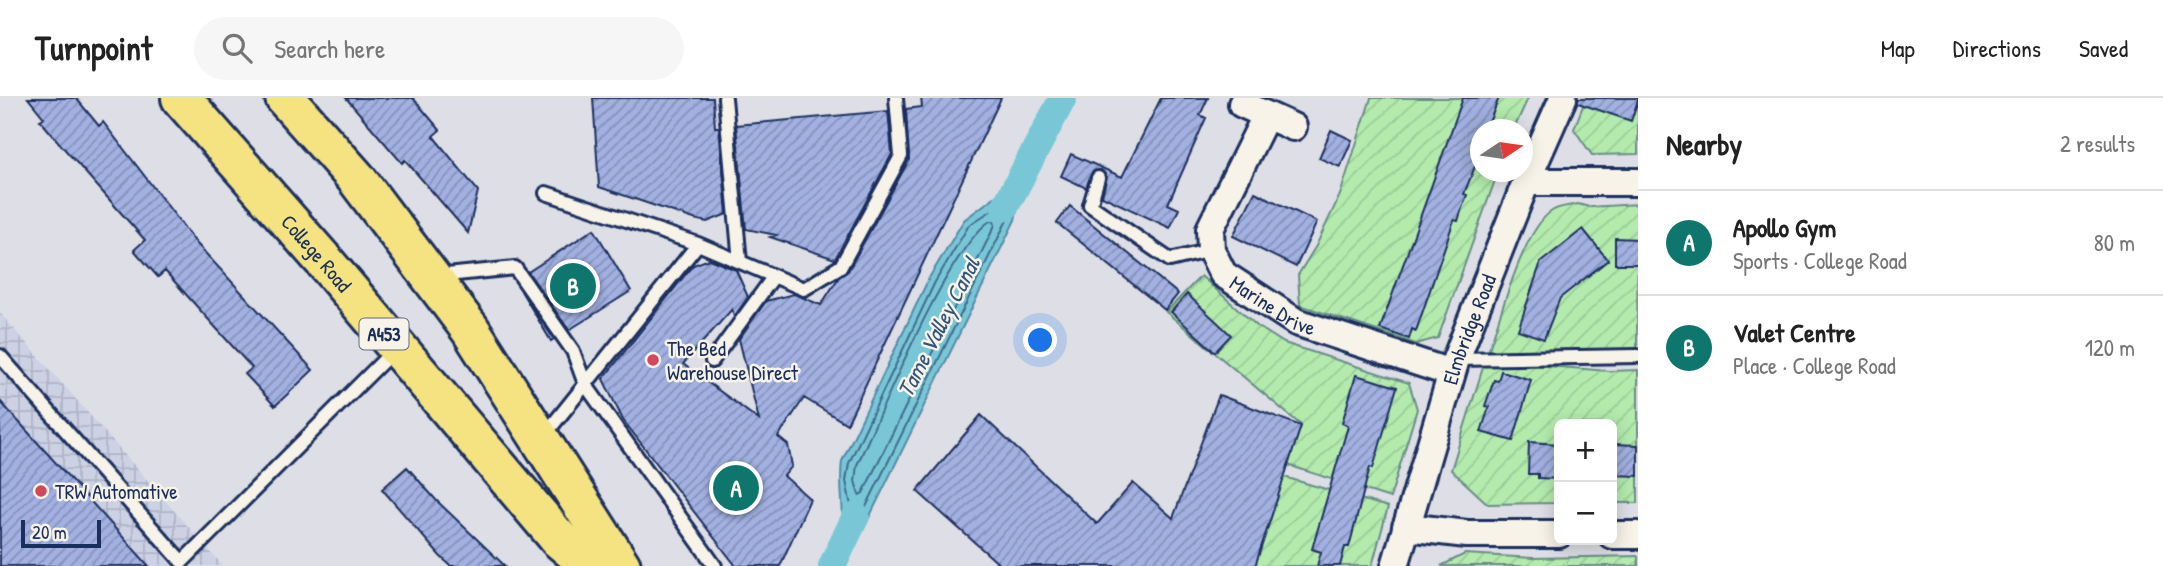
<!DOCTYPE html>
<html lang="en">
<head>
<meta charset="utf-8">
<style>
  :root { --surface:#fff; --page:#f6f6f6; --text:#222; --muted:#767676; --line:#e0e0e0; --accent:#0f766e }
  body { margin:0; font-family:"Patrick Hand",sans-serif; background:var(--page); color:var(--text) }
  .controls { position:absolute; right:21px; bottom:21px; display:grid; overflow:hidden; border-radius:10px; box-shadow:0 4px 18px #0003 }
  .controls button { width:63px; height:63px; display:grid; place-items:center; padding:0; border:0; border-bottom:2px solid var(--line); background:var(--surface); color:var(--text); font:35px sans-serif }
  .compass { position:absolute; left:1470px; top:21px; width:63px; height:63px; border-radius:50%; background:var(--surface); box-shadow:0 4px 18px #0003; rotate:77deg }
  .scale { position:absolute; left:21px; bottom:18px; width:80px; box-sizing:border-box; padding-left:7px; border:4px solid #1b2f5e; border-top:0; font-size:19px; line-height:24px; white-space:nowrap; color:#1b2f5e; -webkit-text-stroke:5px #f7f3e8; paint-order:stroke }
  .you { position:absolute; left:1041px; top:243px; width:24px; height:24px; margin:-18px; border:5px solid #fff; border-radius:50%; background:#1a73e8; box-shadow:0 0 0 10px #1a73e833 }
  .badge { display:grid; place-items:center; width:46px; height:46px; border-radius:50%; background:var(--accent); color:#fff; font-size:23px; font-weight:700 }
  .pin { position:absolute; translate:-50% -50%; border:4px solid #fff; box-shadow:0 2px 7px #0006 }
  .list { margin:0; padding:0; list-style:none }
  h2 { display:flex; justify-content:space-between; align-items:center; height:91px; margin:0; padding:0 28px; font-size:30px }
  h2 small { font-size:23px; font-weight:400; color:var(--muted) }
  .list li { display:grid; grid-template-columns:46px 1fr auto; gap:21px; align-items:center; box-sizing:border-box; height:105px; padding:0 28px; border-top:2px solid var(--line) }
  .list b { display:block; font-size:26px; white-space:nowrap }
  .list p { margin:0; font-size:23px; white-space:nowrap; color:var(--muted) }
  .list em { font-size:23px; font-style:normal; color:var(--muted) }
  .icon { flex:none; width:38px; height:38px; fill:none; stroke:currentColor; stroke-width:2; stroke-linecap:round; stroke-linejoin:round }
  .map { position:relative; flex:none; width:1638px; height:468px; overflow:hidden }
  header { display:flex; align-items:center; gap:42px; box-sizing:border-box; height:98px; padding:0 35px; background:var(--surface); border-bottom:2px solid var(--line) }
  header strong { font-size:33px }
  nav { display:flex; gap:38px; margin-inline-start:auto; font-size:24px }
  .search { width:490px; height:63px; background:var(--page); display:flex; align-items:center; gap:18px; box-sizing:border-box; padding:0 24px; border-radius:38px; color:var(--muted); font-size:26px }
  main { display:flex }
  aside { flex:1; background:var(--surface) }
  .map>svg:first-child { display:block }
  .industrial { fill:url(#industrial-grid) }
  .garden { fill:url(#garden-furrows); stroke:#688d86; stroke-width:2 }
  .water { fill:#79c7d6; stroke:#538aa6; stroke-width:2 }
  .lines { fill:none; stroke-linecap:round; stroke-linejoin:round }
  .shore { stroke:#416c8e; stroke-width:2 }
  .canal { stroke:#79c7d6; stroke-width:28 }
  .building { fill:url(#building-hatch); stroke:#1b2f5e; stroke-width:2 }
  .service-casing { stroke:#1b2f5e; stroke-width:18 }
  .minor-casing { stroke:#1b2f5e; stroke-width:32 }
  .primary-casing { stroke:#1b2f5e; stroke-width:44 }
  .service { stroke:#f7f3e8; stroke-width:12 }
  .minor { stroke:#f7f3e8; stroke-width:26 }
  .primary { stroke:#f5e382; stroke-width:38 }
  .poi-dot { fill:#d1495b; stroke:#f7f3e8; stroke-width:2.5 }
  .labels { text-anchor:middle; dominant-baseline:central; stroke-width:5; stroke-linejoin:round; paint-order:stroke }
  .shield { fill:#f7f3e8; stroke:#5d6a87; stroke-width:2 }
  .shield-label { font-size:19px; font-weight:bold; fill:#1b2f5e }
  .street-label { font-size:21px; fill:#1b2f5e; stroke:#f7f3e8 }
  .poi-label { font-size:21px; fill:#1b2f5e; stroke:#f7f3e8; text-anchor:start }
  .water-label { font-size:23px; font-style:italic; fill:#32557c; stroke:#f7f3e8 }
</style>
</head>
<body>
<header>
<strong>Turnpoint</strong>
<div class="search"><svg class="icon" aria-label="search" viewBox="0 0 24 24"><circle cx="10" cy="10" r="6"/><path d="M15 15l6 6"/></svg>Search here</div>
<nav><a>Map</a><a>Directions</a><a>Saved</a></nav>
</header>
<main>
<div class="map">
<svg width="1638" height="468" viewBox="0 0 1638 468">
  <defs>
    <pattern id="industrial-grid" width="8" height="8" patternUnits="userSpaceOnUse" patternTransform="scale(1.75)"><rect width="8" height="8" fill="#ccd1e4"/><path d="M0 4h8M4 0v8" fill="none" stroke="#afb4c6"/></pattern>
    <pattern id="garden-furrows" width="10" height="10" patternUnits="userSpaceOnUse" patternTransform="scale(1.75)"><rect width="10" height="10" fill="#b4ebad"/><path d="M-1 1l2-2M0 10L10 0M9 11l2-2" fill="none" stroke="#9aca97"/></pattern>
    <pattern id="building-hatch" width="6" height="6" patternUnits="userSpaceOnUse" patternTransform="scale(1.75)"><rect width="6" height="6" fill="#a2b1e1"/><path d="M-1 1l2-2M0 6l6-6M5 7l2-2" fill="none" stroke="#8390ba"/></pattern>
  </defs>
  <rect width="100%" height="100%" fill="#dedfe6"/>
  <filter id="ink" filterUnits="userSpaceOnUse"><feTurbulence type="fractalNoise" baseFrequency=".0143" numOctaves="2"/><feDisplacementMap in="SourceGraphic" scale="14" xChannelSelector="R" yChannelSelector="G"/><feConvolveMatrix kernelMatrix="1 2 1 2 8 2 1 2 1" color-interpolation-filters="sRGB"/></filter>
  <g filter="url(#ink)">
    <path class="industrial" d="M0,215L192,433L223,468H0Z"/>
    <path class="garden" d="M1371,0H1528L1514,31L1480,32V74H1498L1438,240L1416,246L1300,207L1298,177L1316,148L1340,97Z
      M1586,0H1638V56L1592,57L1574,31Z
      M1578,106L1589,109L1638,106L1637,251L1488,254C1500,221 1523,131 1552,113C1559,108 1570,108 1578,106Z
      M1201,178L1257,228L1284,245L1409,285L1417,311L1390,400L1288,367L1301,327L1166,214Z
      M1485,263L1609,273L1638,272V405H1612V326H1559V405L1488,406L1451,372Z
      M1284,379L1388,409L1372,468H1255Z
      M1465,456L1533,460L1638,458V468H1441Z"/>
    <path class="water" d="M1025,76L1015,122L868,422L841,451C847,419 838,394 842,363L929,180L964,122Z"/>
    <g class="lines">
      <path class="shore" d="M1011,100L1008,120L862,417L854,423L846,383L849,365L935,184L969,127Z
        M990,123H994L995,127L863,395L859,397L855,383L857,367C882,313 947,152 990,123Z"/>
      <path class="canal" d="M1005,109L1063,0
        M832,468L856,418"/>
    </g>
    <path class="building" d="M28,0H76L99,28L103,24L197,146L313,272L275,308L245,276L252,270L165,173L158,179L134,152L145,142L61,47L40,22L44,20Z
      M346,0H413L440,32L433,38L478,93L468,135L405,62L402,65Z
      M593,0H713L715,29H719L727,116L707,124L694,121L599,89Z
      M921,0H1001L847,326L804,300L778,339L788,347L792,368L784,378L810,401L780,468H736L623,322L603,281L693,167L709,161L736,172L748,199L734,219L732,211L683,266L759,322L739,241L766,203L794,196L821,207L839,179L848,173L909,62L906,11L922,9Z
      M1161,0H1208L1200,17L1206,20L1168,106L1179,111L1170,130L1102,98L1107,79L1101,72L1092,74L1086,90L1061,78L1071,56L1122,79Z
      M1463,0H1499L1486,32H1480L1477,55L1480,56L1464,96L1467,97L1462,110L1458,123L1454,122L1416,233L1412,231L1409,241L1380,231Z
      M1578,0H1638V2L1631,23L1578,5Z
      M888,13L892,56L835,161L770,139L776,137L746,131L736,27Z
      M1331,32L1352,42L1340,69L1319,60Z
      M1255,94L1317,124L1296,169L1233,138Z
      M1070,108L1178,196L1165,212L1057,125Z
      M594,131L631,193L569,232L528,174Z
      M1583,131L1608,162L1560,200L1544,241L1518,232L1541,164Z
      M1615,140L1638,141V166H1615Z
      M521,193L554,241L551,243Z
      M1187,196L1231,237L1215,254L1171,214Z
      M1501,273L1531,282L1513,343L1481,334L1489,309L1485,308L1494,282L1498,283Z
      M1356,277L1397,289L1373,370L1370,369L1349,449H1345L1340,468H1317L1321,454L1312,451L1348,328L1342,325Z
      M1219,297L1301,328L1255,468H1001L917,393L981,317L1097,426L1133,385L1173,420Z
      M0,303L149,468H0Z
      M1529,344L1559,346V381L1538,380V376H1528Z
      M1612,346L1638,347V378L1612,377Z
      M407,369L436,402L505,468H451L440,458L382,391Z"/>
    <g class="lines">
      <g class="service-casing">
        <path id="service" d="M725,0L740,164
          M1098,80L1090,107L1170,162L1211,152
          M546,95L698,146
          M437,178L515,170L573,253L585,286L715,468
          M0,258L182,464L395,251
          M1456,261L1638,258
          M712,263L774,178
          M543,339L698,146L804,191L841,168L901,58L896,0"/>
      </g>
      <g class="minor-casing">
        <g id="minor">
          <path d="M1242,6L1293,29"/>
          <path id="s1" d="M1266,18L1210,131L1211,152L1223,176L1296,224L1451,275"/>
          <path d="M1526,84H1638"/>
          <path d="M1406,429L1467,436H1559"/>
          <path d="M1612,437H1638"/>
          <path id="s2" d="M1395,468L1456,261L1526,84L1563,0"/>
        </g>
      </g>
      <g class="primary-casing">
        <g id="primary">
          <path id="s3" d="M181,0L325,164L559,441L591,468"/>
          <path d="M285,0L356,80L470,231L621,468"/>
        </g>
      </g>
      <use href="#service" class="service"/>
      <use href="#minor" class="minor"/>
      <use href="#primary" class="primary"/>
    </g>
  </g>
  <g class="poi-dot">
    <circle cx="653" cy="262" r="7"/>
    <circle cx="41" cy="393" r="7"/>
  </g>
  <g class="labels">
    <rect class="shield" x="359.5" y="220.5" width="49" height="31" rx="5"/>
    <g class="shield-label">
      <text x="384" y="236">A453</text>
    </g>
    <g class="street-label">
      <text stroke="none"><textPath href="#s3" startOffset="206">College Road</textPath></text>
      <text stroke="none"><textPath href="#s1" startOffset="233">Marine Drive</textPath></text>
      <text stroke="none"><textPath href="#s2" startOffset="248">Elmbridge Road</textPath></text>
    </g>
    <g class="poi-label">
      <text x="667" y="250">The Bed<tspan x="667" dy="24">Warehouse Direct</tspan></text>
      <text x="55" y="393">TRW Automative</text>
    </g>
    <g class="water-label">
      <text transform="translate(938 229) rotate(-63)">Tame Valley Canal</text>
    </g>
  </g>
</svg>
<div class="controls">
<button>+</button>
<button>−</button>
</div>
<svg class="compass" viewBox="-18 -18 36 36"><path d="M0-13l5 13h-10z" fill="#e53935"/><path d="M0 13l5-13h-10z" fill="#767676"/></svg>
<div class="scale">20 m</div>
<div class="you"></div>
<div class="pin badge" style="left:736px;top:390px">A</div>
<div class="pin badge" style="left:573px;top:188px">B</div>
</div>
<aside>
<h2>Nearby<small>2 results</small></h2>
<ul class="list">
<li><span class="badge">A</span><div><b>Apollo Gym</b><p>Sports · College Road</p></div><em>80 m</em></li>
<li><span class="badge">B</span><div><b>Valet Centre</b><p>Place · College Road</p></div><em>120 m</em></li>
</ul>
</aside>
</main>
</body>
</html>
